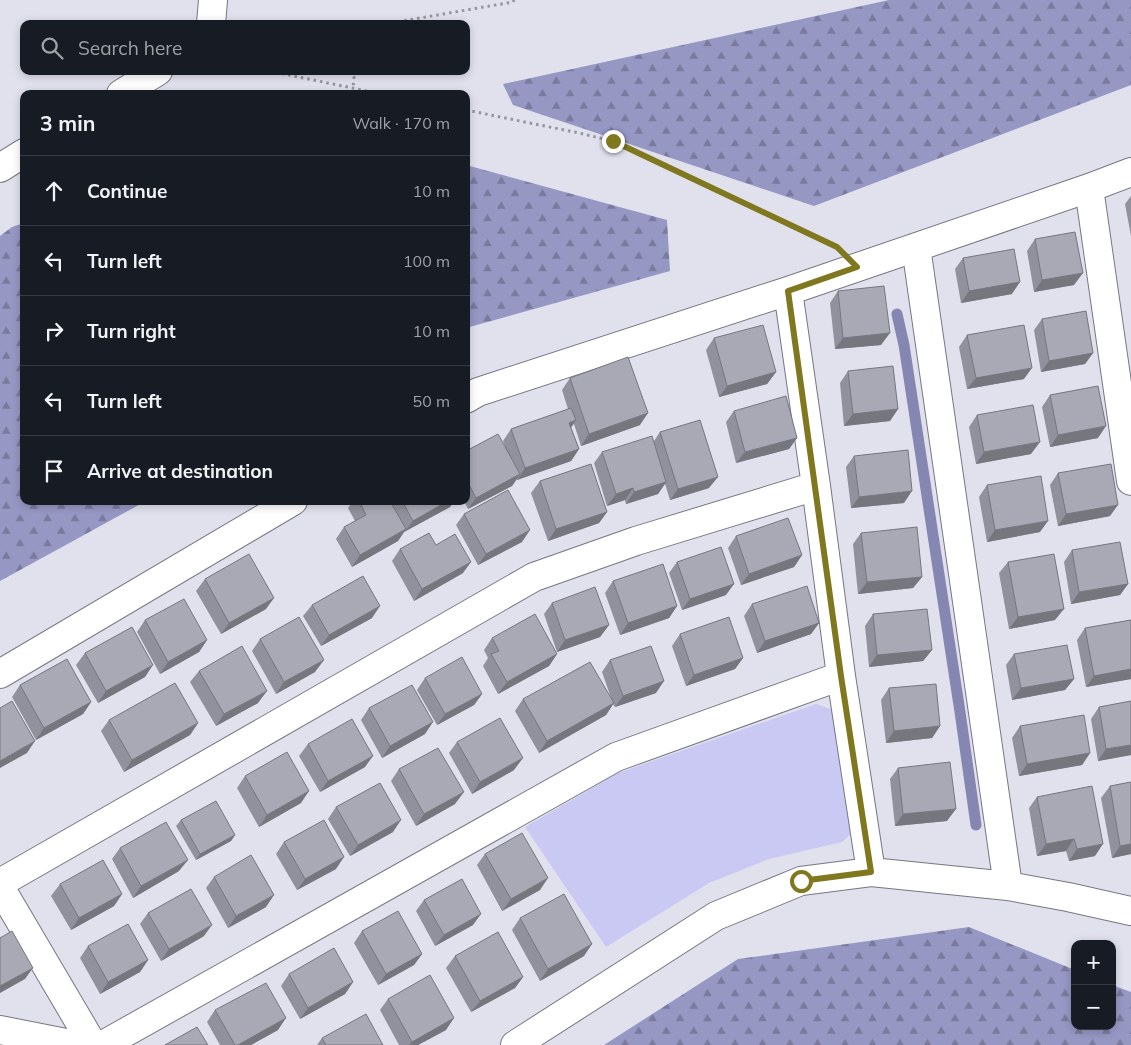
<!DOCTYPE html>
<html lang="en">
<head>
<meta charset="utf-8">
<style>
  :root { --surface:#171b24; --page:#242831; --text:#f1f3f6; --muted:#9ea1a6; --line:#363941 }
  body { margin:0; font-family:Mulish,sans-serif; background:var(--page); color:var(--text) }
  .controls { position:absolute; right:15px; bottom:15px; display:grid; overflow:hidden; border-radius:10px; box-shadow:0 2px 8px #0003 }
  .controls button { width:45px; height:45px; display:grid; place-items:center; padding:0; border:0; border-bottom:1px solid var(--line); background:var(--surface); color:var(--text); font:25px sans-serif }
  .stop { position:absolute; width:15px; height:15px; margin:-11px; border:4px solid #80781e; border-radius:50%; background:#fff }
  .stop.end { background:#80781e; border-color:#fff; box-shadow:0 1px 5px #0008 }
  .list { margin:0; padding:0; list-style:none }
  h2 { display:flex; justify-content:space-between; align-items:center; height:65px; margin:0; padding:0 20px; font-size:21px }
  h2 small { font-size:16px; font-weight:400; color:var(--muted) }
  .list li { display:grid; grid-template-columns:32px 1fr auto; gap:15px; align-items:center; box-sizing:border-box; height:70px; padding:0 20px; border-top:1px solid var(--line) }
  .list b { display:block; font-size:19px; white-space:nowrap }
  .list em { font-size:16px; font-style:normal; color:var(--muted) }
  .icon { flex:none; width:28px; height:28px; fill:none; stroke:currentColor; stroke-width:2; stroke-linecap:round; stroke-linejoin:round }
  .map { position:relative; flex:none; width:1131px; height:1045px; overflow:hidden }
  .search { position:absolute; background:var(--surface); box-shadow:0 2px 8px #0003; left:20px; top:20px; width:450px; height:55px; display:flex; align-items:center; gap:12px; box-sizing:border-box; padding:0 18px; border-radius:10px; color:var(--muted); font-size:19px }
  .panel { position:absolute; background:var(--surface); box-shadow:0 2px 8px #0003; left:20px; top:90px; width:450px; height:415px; border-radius:10px }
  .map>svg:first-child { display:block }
  .green { fill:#c9c9f4 }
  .forest { fill:url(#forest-firs) }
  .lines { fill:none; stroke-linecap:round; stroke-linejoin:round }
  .stream { stroke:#8686b2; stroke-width:11 }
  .street-casing { stroke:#767782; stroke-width:30 }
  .path { stroke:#95959f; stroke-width:3; stroke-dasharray:2.5 4; stroke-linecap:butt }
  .street { stroke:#fff; stroke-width:28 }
  .wall { fill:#90919c }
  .shaded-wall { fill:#76767f }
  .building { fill:#a8a9b5; stroke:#76767f }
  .route { stroke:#80781e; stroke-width:6 }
</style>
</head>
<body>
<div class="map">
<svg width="1131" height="1045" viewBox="0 0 1131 1045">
  <defs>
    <pattern id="forest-firs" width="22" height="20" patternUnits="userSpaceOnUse" patternTransform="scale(1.25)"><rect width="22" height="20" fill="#9797c4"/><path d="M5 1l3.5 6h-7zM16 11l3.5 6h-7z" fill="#7a7a9e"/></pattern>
  </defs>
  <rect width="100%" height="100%" fill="#e0e1ed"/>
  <path class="green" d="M816,704L833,710L857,828L842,842L769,859L709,883L606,947L525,827L618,773Z"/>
  <path class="forest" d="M889,0H1131V85L814,206L513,105L503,84Z
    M466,165L667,220L670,271L466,328Z
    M24,223V501H146L0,581V236L12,227Z
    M969,927L1075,970V1026H1112V985L1131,992V1045H604L738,959Z"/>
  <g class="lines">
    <path class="stream" d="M897,314L904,345L960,712L976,825"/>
    <g class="street-casing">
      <path id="street" d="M211,24L213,0
        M121,94L158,71
        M0,168L24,153
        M1089,188L1131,481
        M916,247L1008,886
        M788,291L816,486L841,676L871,872
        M466,399L478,392L788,291L1089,188L1131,172
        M0,674L293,501
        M0,883L534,577L636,541L816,486
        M0,887L93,1045
        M0,1030L76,1045
        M103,1045L616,757L841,676
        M515,1045L716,916L801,881L871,872L1008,886L1068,897L1131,911"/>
    </g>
    <path class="path" d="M385,24L513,2L514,0
      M269,71L382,94
      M350,71L354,77L353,88
      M466,110L579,133L613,141L826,242"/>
    <use href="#street" class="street"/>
  </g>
  <path class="wall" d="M1131,196V236L1125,204Z
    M1035,239L1074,285L1034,292L1027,251Z
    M963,258L1012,294L961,303L955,269Z
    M838,291L881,345L835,349L830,303Z
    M1042,319L1093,353L1085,364L1041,372L1034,330Z
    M967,335L1024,379L967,389L959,347Z
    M714,338L776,372L767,384L719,397L706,350Z
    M848,371L898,409L890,421L844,426L840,383Z
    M570,378L640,425L581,446L574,424L571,427L579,449L571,461L517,480V479L512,486L468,509L464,501H466V451L506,449L503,441L511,429L568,409L562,390Z
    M1050,395L1098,438L1050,447L1042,407Z
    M734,411L797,438L789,449L736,463L726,422Z
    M977,415L1031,454L976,464L969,427Z
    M660,432L709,488L670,500L665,484L658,494L626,504L625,500L607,506L594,463L602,452L654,441Z
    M854,456L904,503L851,508L846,467Z
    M1058,473L1110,516L1058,526L1050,485Z
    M540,481L607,512L599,523L548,541L531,493Z
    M987,485L1040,532L987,542L979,497Z
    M353,501H391L392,504L394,501H454L450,507L404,532L398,541L352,567L336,539L344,527L355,521L348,508Z
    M464,514L522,542L478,565L456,525Z
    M861,533L922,577L913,588L858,594L853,544Z
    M736,536L802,555L794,567L741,585L728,548Z
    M436,545L463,573L414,601L392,561L400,549Z
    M1072,550L1128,584L1120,595L1071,604L1064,562Z
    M677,562L726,595L682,610L669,573Z
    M1008,562L1055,620L1009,629L999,573Z
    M205,579L266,609L221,634L196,591Z
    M613,581L677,606L669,618L620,635L605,593Z
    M552,603L609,625L600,637L557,652L544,614Z
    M752,604L819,623L811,634L757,653L744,616Z
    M312,605L372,618L321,646L303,616Z
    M873,614L932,650L923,661L869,667L865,626Z
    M145,620L207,640L199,652L160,674L137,632Z
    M1131,620V679L1086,687L1077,640L1085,628Z
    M680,634L743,658L735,669L686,686L672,646Z
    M492,638L557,654L549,666L498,694L483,666L488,658L484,650Z
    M260,639L315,672L276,694L252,651Z
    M85,653L145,677L98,703L76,665Z
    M1014,654L1074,679L1065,690L1012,700L1006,665Z
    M610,660L656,693L615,707L613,704L606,715L539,753L515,711L523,699L611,698L602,672Z
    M199,671L258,703L216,726L190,682Z
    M425,678L482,694L474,705L437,725L417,690Z
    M20,685L91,702L83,714L36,740L12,697Z
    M889,688L940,726L932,738L886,743L881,700Z
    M1131,701V755L1098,761L1091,719L1099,707Z
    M369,708L425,734L382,758L361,720Z
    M109,720L198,723L190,735L124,772L101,731Z
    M1020,726L1090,753L1082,765L1019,776L1012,738Z
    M457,742L514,770L472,794L449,753Z
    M308,744L365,767L320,792L299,756Z
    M898,768L947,821L895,826L890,779Z
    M399,769L455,804L416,826L391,781Z
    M245,776L301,803L259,827L237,788Z
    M1131,782V854L1112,858L1101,798L1110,786Z
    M1037,797L1095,856L1069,861L1066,851L1037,856L1029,808Z
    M336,807L393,832L350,856L328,819Z
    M181,820L235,835L231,841L196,860L176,826Z
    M284,842L336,869L297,890L276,854Z
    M120,848L179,871L133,898L112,859Z
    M485,854L540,890L502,911L477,865Z
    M214,877L266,907L228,928L206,888Z
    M60,884L122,894L114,906L71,930L51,896Z
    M424,900L473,925L435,946L416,911Z
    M148,913L204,936L161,961L140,924Z
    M520,918L584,956L540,981L512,930Z
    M362,931L422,954L414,965L378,985L354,943Z
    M88,946L148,960L140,972L100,994L80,958Z
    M455,956L523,977L515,988L471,1012L446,968Z
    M289,974L353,982L345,994L300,1019L281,986Z
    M388,999L446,1030L418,1045H399L380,1010Z
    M215,1010L278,1030L251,1045H220L207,1022Z
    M322,1038L383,1045H317Z"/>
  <path class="shaded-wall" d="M1083,273L1074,285L1034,292L1042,280Z
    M1020,282L1012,294L961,303L969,291Z
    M890,333L881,345L835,349L843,338Z
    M1093,353L1085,364L1041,372L1049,361Z
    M1032,368L1024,379L967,389L976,378Z
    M776,372L767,384L719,397L727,386Z
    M898,409L890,421L844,426L853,414Z
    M648,413L640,425L581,446L589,434Z
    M576,420L568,432L569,423Z
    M1106,426L1098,438L1050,447L1058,435Z
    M797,438L789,449L736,463L745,452Z
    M1040,442L1031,454L976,464L984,452Z
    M579,449L571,461L517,480L525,468Z
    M520,474L512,486L468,509L476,498Z
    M718,477L709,488L670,500L678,489Z
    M666,482L658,494L626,504L634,492Z
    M633,488L625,500L607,506L616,494Z
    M912,491L904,503L851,508L859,497Z
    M448,501H454L450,507L404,532L413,521Z
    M1118,505L1110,516L1058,526L1066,514Z
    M607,512L599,523L548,541L556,529Z
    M1048,521L1040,532L987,542L995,530Z
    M406,529L398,541L352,567L360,555Z
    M530,530L522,542L478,565L486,554Z
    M802,555L794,567L741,585L749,574Z
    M471,562L463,573L414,601L422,589Z
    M922,577L913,588L858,594L867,582Z
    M734,584L726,595L682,610L690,599Z
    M1128,584L1120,595L1071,604L1079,592Z
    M274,598L266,609L221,634L229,623Z
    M380,606L372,618L321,646L329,635Z
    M677,606L669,618L620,635L628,623Z
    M1064,609L1055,620L1009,629L1018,617Z
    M819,623L811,634L757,653L765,641Z
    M609,625L600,637L557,652L565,640Z
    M207,640L199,652L160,674L168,662Z
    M932,650L923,661L869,667L877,655Z
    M557,654L549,666L498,694L507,682Z
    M743,658L735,669L686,686L694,675Z
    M324,660L315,672L276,694L284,682Z
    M153,665L145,677L98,703L106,691Z
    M1131,669V679L1086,687L1094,676Z
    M1074,679L1065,690L1012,700L1021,688Z
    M664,681L656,693L615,707L623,696Z
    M267,691L258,703L216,726L224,714Z
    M482,694L474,705L437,725L445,714Z
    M91,702L83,714L36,740L44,728Z
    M614,703L606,715L539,753L547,741Z
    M433,722L425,734L382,758L390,746Z
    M198,723L190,735L124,772L132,760Z
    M940,726L932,738L886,743L894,731Z
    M35,741L27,753L0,768V761Z
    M1131,745V755L1098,761L1106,749Z
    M1090,753L1082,765L1019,776L1027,764Z
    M373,756L365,767L320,792L328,781Z
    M523,758L514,770L472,794L480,782Z
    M309,791L301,803L259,827L267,815Z
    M464,792L455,804L416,826L424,814Z
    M956,809L947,821L895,826L903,814Z
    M401,820L393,832L350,856L358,845Z
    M235,835L231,841L196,860L200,854Z
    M1074,839L1066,851L1037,856L1046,844Z
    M1103,844L1095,856L1069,861L1077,849Z
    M1131,844V854L1112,858L1120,846Z
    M344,857L336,869L297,890L305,879Z
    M188,860L179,871L133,898L141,886Z
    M548,878L540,890L502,911L511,899Z
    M122,894L114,906L71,930L79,918Z
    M274,895L266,907L228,928L236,916Z
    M481,914L473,925L435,946L444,935Z
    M212,925L204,936L161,961L169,949Z
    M592,944L584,956L540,981L548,969Z
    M422,954L414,965L378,985L386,974Z
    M148,960L140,972L100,994L108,982Z
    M33,968L25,979L0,993V986Z
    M523,977L515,988L471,1012L480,1001Z
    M353,982L345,994L300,1019L308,1008Z
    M286,1018L278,1030L251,1045H238Z
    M454,1018L446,1030L418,1045H409L412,1042Z"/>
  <path class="building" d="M1075,232L1083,273L1042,280L1035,239Z
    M1014,249L1020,282L969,291L963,258Z
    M884,286L890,333L843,338L838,291Z
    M1086,311L1093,353L1049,361L1042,319Z
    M763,325L776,372L727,386L714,338Z
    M1024,325L1032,368L976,378L967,335Z
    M628,357L648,413L589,434L570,378Z
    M893,366L898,409L853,414L848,371Z
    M1098,386L1106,426L1058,435L1050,395Z
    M786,396L797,438L745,452L734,411Z
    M1033,405L1040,442L984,452L977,415Z
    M571,408L576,420L569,423L579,449L525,468L511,429Z
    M700,420L718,477L678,489L660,432Z
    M498,434L520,474L476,498L466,479V451Z
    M652,436L666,482L634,492L633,488L616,494L602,452Z
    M908,450L912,491L859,497L854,456Z
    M591,464L607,512L556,529L540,481Z
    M1111,464L1118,505L1066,514L1058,473Z
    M1041,476L1048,521L995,530L987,485Z
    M508,490L530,530L486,554L464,514Z
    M359,501H390L406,529L360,555L344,527L366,515Z
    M402,501H448L413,521Z
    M788,518L802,555L749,574L736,536Z
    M917,527L922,577L867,582L861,533Z
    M429,533L436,545L455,534L471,562L422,589L400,549Z
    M1120,542L1128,584L1079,592L1072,550Z
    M721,547L734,584L690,599L677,562Z
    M249,554L274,598L229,623L205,579Z
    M1054,554L1064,609L1018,617L1008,562Z
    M663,564L677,606L628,623L613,581Z
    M363,576L380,606L329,635L312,605Z
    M807,586L819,623L765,641L752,604Z
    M595,587L609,625L565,640L552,603Z
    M184,599L207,640L168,662L145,620Z
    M927,609L932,650L877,655L873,614Z
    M535,614L557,654L507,682L491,654L499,651L492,638Z
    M299,617L324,660L284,682L260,639Z
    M729,617L743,658L694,675L680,634Z
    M1131,620V669L1094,676L1085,628Z
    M132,627L153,665L106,691L85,653Z
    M1067,645L1074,679L1021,688L1014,654Z
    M242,646L267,691L224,714L199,671Z
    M651,646L664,681L623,696L610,660Z
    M462,657L482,694L445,714L425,678Z
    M67,659L91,702L44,728L20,685Z
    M590,662L614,703L547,741L523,699Z
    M175,683L198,723L132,760L109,720Z
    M936,684L940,726L894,731L889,688Z
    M412,685L433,722L390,746L369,708Z
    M12,701L35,741L0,761V708Z
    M1131,701V745L1106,749L1099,707Z
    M1084,715L1090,753L1027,764L1020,726Z
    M500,718L523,758L480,782L457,742Z
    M352,719L373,756L328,781L308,744Z
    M438,748L464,792L424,814L399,769Z
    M287,752L309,791L267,815L245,776Z
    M950,762L956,809L903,814L898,768Z
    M1131,782V844L1120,846L1110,786Z
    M380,783L401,820L358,845L336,807Z
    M1092,786L1103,844L1077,849L1074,839L1046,844L1037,797Z
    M216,801L235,835L200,854L181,820Z
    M324,820L344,857L305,879L284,842Z
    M166,822L188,860L141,886L120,848Z
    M522,833L548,878L511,899L485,854Z
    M251,855L274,895L236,916L214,877Z
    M103,860L122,894L79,918L60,884Z
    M462,879L481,914L444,935L424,900Z
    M191,889L212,925L169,949L148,913Z
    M564,894L592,944L548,969L520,918Z
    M398,911L422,954L386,974L362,931Z
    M128,924L148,960L108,982L88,946Z
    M12,931L33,968L0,986V938Z
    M498,932L523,977L480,1001L455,956Z
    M334,948L353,982L308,1008L289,974Z
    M430,975L454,1018L412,1042L388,999Z
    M266,983L286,1018L238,1045H235L215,1010Z
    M366,1014L383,1045H326L322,1038Z
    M197,1027L208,1045H165Z"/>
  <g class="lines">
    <path class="route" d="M613,141L837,247L857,267L788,291L841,676L871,872L801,881"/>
  </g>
</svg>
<div class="controls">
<button>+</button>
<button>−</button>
</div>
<div class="stop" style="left:801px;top:881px"></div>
<div class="stop end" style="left:613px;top:141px"></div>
<div class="search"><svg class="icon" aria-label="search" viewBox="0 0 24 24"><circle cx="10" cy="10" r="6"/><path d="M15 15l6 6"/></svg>Search here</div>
<section class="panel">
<h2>3 min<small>Walk · 170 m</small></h2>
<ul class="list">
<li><svg class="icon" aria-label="ahead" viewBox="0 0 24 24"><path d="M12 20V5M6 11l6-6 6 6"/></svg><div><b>Continue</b></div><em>10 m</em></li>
<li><svg class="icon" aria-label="left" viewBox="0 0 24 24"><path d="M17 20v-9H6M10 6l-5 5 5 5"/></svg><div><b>Turn left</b></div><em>100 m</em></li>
<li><svg class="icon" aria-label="right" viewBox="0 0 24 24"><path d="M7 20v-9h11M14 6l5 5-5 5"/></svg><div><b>Turn right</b></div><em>10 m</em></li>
<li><svg class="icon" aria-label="left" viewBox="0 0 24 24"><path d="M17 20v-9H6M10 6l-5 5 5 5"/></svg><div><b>Turn left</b></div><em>50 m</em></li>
<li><svg class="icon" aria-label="arrive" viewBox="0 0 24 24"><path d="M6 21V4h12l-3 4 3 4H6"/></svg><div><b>Arrive at destination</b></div></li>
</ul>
</section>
</div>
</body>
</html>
